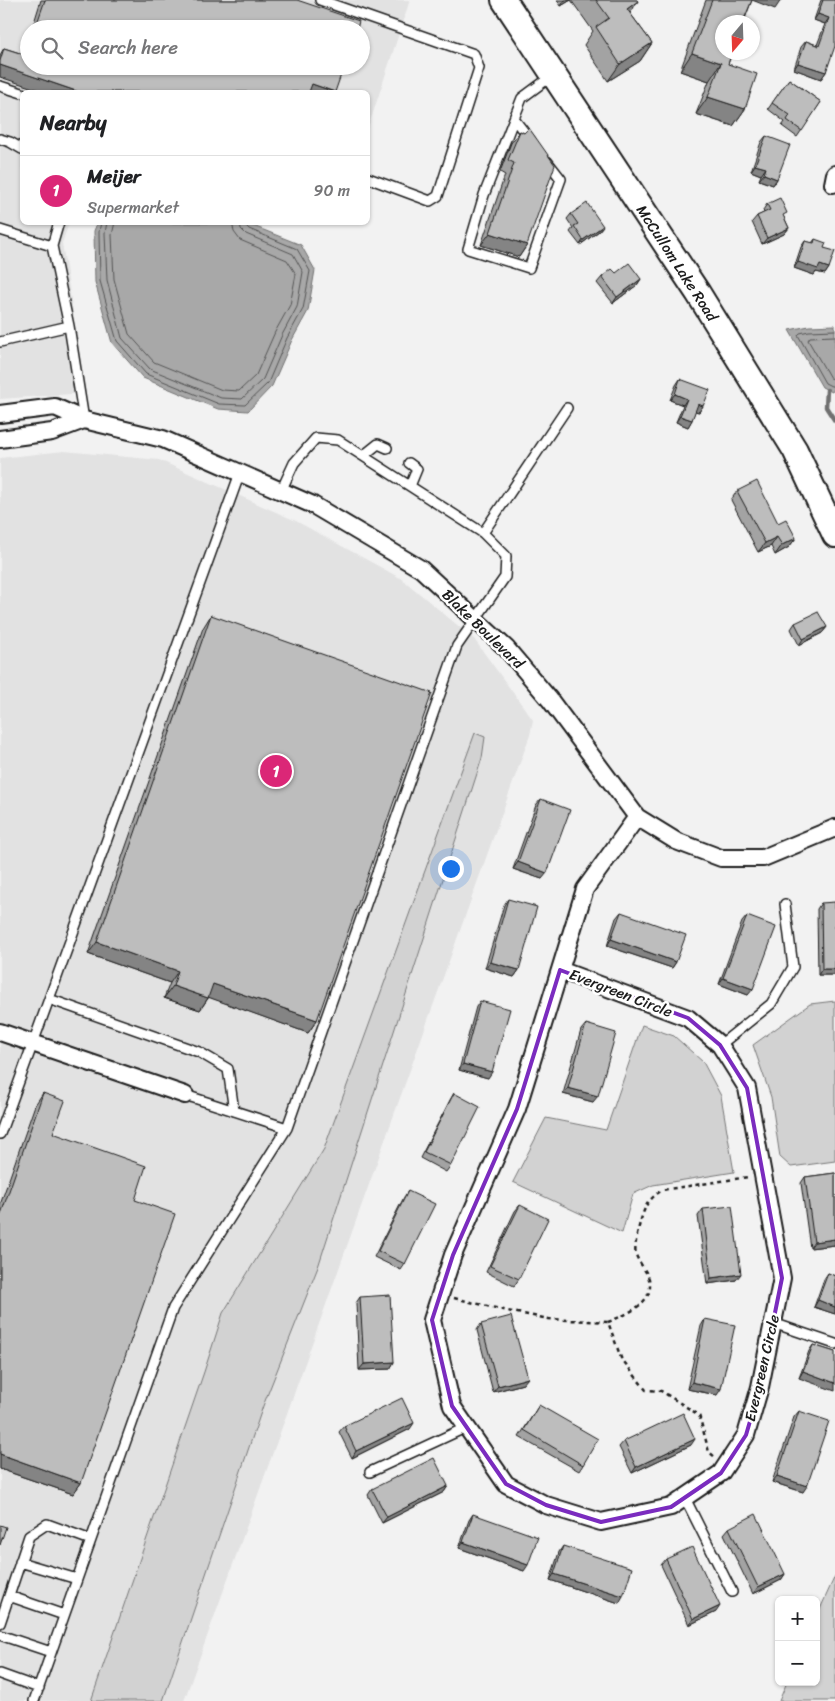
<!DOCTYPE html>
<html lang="en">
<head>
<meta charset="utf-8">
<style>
  :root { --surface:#fff; --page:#f2f2f2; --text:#202124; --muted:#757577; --line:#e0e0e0; --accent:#db2777 }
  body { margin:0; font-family:Sriracha,sans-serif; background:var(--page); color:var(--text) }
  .controls { position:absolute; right:15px; bottom:15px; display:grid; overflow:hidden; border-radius:8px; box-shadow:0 1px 4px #0004 }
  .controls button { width:45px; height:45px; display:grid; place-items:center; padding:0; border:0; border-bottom:1px solid var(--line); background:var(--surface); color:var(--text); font:25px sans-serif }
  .compass { position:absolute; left:715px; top:15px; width:45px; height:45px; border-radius:50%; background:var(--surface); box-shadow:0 1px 4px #0004; rotate:199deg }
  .you { position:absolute; left:450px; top:868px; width:18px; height:18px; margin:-12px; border:4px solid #fff; border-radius:50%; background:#1a73e8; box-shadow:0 0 0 8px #1a73e833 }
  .badge { display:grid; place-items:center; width:32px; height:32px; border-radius:50%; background:var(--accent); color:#fff; font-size:16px; font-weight:700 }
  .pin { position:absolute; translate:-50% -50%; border:2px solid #fff; box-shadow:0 1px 5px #0006 }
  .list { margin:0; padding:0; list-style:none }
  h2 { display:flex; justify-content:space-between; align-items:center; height:65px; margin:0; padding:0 20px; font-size:21px }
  h2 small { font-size:16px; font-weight:400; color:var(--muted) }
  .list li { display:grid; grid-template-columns:32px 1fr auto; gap:15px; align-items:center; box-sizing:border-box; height:70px; padding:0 20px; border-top:1px solid var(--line) }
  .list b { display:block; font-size:19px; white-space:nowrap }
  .list p { margin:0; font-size:16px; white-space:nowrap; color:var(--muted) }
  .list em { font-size:16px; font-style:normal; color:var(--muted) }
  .icon { flex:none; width:28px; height:28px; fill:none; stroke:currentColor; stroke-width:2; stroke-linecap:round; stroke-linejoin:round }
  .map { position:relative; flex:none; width:835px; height:1701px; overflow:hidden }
  .search { position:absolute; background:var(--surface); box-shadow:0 1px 4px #0004; left:20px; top:20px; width:350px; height:55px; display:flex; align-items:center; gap:12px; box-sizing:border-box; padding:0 18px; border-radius:28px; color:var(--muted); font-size:19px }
  .panel { position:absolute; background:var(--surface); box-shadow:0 1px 4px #0004; left:20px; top:90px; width:350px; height:135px; border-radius:8px }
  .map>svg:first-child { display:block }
  .built { fill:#e2e2e2; fill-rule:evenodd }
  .green { fill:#d2d2d2; stroke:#777 }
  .water { fill:#a8a8a8; stroke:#707070 }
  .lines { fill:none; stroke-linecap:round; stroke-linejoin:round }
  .shore { stroke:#545454; stroke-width:1 }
  .stream { stroke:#707070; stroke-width:4.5 }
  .lane-casing { stroke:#1c1c1c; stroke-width:12 }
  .street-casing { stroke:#1c1c1c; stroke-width:20 }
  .secondary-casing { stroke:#1c1c1c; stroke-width:28 }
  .path { stroke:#1c1c1c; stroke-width:2.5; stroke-dasharray:4 4; stroke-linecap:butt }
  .lane { stroke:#fff; stroke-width:9 }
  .street { stroke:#fff; stroke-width:16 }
  .secondary { stroke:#fff; stroke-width:24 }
  .wall { fill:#a3a3a3; stroke:#1c1c1c }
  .shaded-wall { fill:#848484; stroke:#1c1c1c }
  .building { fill:#bdbdbd; stroke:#1c1c1c }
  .marked { fill:none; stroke:#7b2cbf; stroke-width:4; stroke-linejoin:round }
  .labels { text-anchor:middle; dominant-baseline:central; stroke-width:5; stroke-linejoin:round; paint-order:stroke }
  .street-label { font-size:15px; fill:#1c1c1c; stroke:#fff }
</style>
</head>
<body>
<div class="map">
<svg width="835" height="1701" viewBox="0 0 835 1701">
  <rect width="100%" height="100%" fill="#f2f2f2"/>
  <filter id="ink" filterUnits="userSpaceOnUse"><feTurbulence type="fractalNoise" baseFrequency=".02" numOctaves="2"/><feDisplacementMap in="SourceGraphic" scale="10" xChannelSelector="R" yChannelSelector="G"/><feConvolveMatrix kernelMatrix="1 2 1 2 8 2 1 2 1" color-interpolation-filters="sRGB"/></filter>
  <g filter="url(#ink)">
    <path class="built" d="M0,0H410L368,128V92H22V222L69,223L62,243L86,393L0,399ZM29,29H361V66H29Z
      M64,451L159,460L296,521L402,579L474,639L533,720L530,735L184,1701H0V458Z"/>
    <path class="green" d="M475,733L485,737L482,758L318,1267L263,1406L163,1701H91L204,1372L223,1313L324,1149Z
      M835,1001V1161L791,1167L780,1157L771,1097L753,1045L810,1004Z
      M642,1025L674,1036L703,1062L721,1096L734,1172L653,1185L633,1194L622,1233L513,1182L546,1118L606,1130Z
      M835,1576V1701H779L787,1682H816V1618Z"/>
    <path class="water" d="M97,223H246L301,245L315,270L308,311L292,340L272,386L248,411L218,409L143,378L112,343L95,282L94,231Z
      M835,325V388L832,392L822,387L789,330L809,326Z"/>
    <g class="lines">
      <path class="shore" d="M101,222L99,232L100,281L117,341L146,374L219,404L245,405L268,383L287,338L303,309L310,271L297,249L249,229L246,226V222
        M107,222L105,233L107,280L122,338L150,369L221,398L242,399L263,379L282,335L297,307L303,272L293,254L246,234L241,229L240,222
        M115,222L112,235L114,279L129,334L154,362L222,390L239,391L256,375L275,332L290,305L296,274L287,260L240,240L234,232L232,222
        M835,330L809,331L800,333L798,335L825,383L831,386H835
        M835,336L810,337L808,340L830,378L835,379"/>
      <path class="stream" d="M827,390L826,407L835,421"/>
      <g class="lane-casing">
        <path id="lane" d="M320,0L474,54L479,68L438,196L430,201L368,178
          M0,86L22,93
          M514,119L531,141
          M0,139L10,142L22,149
          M547,161L561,179L529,268L468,249L484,195L522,98L553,75
          M0,230L52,246
          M69,326L84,420
          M0,342L69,326L52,246L59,222
          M363,456L378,444L387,448
          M409,463L417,469L410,486
          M483,533L567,408
          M49,999L199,1052L228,1069L234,1111
          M720,1045L771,1004L793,967L785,904
          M185,1095L287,1128
          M0,1134L240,473
          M773,1323L835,1344
          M370,1472L467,1427
          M685,1498L732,1592
          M20,1562L77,1579
          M9,1596L64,1615
          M0,1623L29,1536L47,1524L91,1540
          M0,1635L51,1652
          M0,1674L39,1688
          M34,1701L173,1308L287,1128L457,646L505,577L506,556L483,533L338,440L316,438L294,463L281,491"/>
      </g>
      <g class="street-casing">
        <path id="street" d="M833,184L835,174
          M0,414L55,407L84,420L163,439L313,505L421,569L506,648L550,700L637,817L676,841L721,858H763L835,828
          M0,439L52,432L84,420
          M560,970L688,1018L720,1045L747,1088L782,1278L760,1387L746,1435L721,1473L671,1507L601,1522L546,1505L506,1484L452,1406L432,1320L453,1255L517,1109L585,889L637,817
          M0,1032L185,1095"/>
      </g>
      <g class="secondary-casing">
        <path id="secondary" d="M504,0L698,293L795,450L835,535"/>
      </g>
      <path class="path" d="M454,1298L512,1312L549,1319L608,1322L621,1358L646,1390L661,1391L699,1415L709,1452L715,1457
        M608,1322C625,1315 656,1303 649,1279C646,1270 639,1263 636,1255C633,1245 641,1216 646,1206C650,1199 655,1195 662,1190L748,1177"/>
      <use href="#lane" class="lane"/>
      <use href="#street" class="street"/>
      <use href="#secondary" class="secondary"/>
    </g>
    <path class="wall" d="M41,0H297L357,29H32Z
      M557,0H637L638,1L630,13L652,43L640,61L608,81L584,45L593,31L571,0L561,6Z
      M706,0H752L728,64L745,109L733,126L696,114L709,81L680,71Z
      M821,0H835L826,72L821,79L794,69L801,47L806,41L817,45L825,24L814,20Z
      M29,37V66L0,77V55L4,48L23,54Z
      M789,79L821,102L797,137L782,126L785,122L768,109Z
      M520,131L524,133L527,245L519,257L481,245L505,175L500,172L511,143Z
      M766,136L777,179L773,185L759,180L761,175L751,171L761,142Z
      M767,204L784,217L789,228L784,234L762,244L752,222L757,216L764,213L763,210Z
      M571,214L599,231L580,245L570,232L573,228L567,219Z
      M815,239L824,248L829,268L825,274L816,272L814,275L794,268L801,247L805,241L812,243Z
      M616,273L641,279L637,285L613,303L597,283L602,277Z
      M680,379L703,406L699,412L695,411L692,420L688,427L676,422L683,405L670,400L676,385Z
      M737,491L778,523L796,538L789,547L775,555L771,546L758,552L731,500Z
      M211,615L317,1020L308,1033L209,997L200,1010L164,998L170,983L88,954L203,628Z
      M795,623L827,627L822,633L799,645L791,629Z
      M541,799L542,879L513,869L536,805Z
      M508,899L519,970L514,977L485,968L504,905Z
      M821,903L835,975H818L817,909Z
      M621,912L676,962L672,968L607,946L616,918Z
      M747,916L748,995L719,984L742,922Z
      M480,1001L488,1078L459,1070L476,1007Z
      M586,1024L593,1102L563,1094L581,1030Z
      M43,1093L53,1133L135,1200L81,1483L73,1494L0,1469V1205L35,1105Z
      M454,1093L451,1165L446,1172L420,1158L450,1100Z
      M835,1173V1245L810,1248L801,1183L805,1177Z
      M408,1191L405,1264L401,1270L374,1257L404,1197Z
      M520,1205L519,1279L514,1286L486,1272L515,1211Z
      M703,1209L736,1280L707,1284L698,1216Z
      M828,1273L835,1276V1314L814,1307L824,1279Z
      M360,1297L394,1362L390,1369L359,1370L356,1303Z
      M705,1319L717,1395L687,1389L701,1326Z
      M481,1324L523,1384L493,1392L477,1330Z
      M813,1345L835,1352L799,1378L809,1351Z
      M539,1405L583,1465L579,1471L519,1437Z
      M799,1411L803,1492L772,1482L794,1417Z
      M344,1426L410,1429L352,1458L339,1432Z
      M624,1441L691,1445L632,1473L619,1447Z
      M448,1486L444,1492L382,1523L368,1495L372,1489Z
      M473,1514L524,1571L459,1548L469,1520Z
      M729,1528L785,1574L781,1580L753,1594L724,1534Z
      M563,1546L619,1603L550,1580L559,1552Z
      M666,1559L716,1612L689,1625L661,1565Z"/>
    <path class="shaded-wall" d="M565,0H571L561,6Z
      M752,0H781L775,9Z
      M638,1L626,19L627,9Z
      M818,14L829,18L825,24L814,20Z
      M652,43L640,61L608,81L620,64Z
      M692,53L721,63L709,81L680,71Z
      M798,63L826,72L821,79L794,69Z
      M0,65L79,92H45L0,77Z
      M312,84L335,92H306Z
      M708,97L745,109L733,126L696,114Z
      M755,165L766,168L761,175L751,171Z
      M764,174L777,179L773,185L759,180Z
      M603,226L599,231L580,245L583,240Z
      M789,228L784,234L762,244L767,238Z
      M490,233L527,245L519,257L481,245Z
      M798,262L820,265L829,268L825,274L816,272L814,275L794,268Z
      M641,279L637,285L613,303L617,297Z
      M675,394L687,399L683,405L670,400Z
      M698,404L703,406L699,412L694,411Z
      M680,416L692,420L688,427L676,422Z
      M777,537L771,546L758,552L765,543Z
      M796,538L789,547L775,555L782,545Z
      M827,627L822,633L799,645L803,639Z
      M518,862L547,873L542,879L513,869Z
      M611,939L676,962L672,968L607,946Z
      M97,942L178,971L170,983L88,954Z
      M490,962L519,970L514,977L485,968Z
      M822,969H835V975H818Z
      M723,978L753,989L748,995L719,984Z
      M213,984L317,1020L308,1033L205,996Z
      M173,986L208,998L200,1010L164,998Z
      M463,1064L492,1072L488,1078L459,1070Z
      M568,1088L598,1096L593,1102L563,1094Z
      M835,1239V1245L810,1248L814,1242Z
      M741,1274L736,1280L707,1284L711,1278Z
      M818,1300L835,1307V1314L814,1307Z
      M394,1362L390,1369L359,1370L364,1364Z
      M803,1371L835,1383V1391L799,1378Z
      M528,1378L523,1384L493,1392L498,1386Z
      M692,1382L721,1389L717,1395L687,1389Z
      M414,1423L410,1429L352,1458L356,1451Z
      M695,1439L691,1445L632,1473L636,1467Z
      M0,1454L81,1483L73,1494L0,1469Z
      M777,1476L807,1486L803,1492L772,1482Z
      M448,1486L444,1492L382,1523L387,1517Z
      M463,1542L528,1565L524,1571L459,1548Z
      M554,1574L623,1596L619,1603L550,1580Z
      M785,1574L781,1580L753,1594L758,1587Z
      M720,1606L716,1612L689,1625L693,1619Z"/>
    <path class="building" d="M45,0H297L359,21L357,29H35Z
      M596,0H637L638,1L627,9L652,43L620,64L596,27L609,18Z
      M712,0H752L743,22H722V52H732L728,64L757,74L745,109L708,97L721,63L692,53Z
      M823,0H835V46L826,72L798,63L806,41L819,46L829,18L818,14Z
      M29,47V66H344L335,92L312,84L309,92H79L0,65V61L4,48L26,55Z
      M789,79L821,102L802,131L787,120L790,115L772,103Z
      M529,128L555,165L527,245L490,233L514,163L508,160L520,131L524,133Z
      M766,136L790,145L777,179L764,174L766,168L755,165Z
      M780,198L787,213L783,215L789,228L767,238L757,216L770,210L767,204Z
      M587,203L603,226L583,240L574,226L578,224L571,214Z
      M815,239L826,243L824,248L835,251L829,268L820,265L818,269L798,262L805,241L814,243Z
      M629,263L641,279L617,297L602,277L612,269L616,273Z
      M680,379L710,390L703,406L698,404L692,420L680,416L687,399L675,394Z
      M757,481L778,523L786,519L796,538L782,545L777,537L765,543L737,491Z
      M818,612L827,627L803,639L795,623Z
      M211,615L432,693L317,1020L213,984L208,998L173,986L178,971L97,942Z
      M541,799L570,810L547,873L518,862Z
      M508,899L537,907L519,970L490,962Z
      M835,902V969H822L821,903Z
      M621,912L686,935L676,962L611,939Z
      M747,916L776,927L753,989L723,978Z
      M480,1001L510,1009L492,1072L463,1064Z
      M586,1024L616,1033L598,1096L568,1088Z
      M43,1093L65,1101L53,1133L146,1166L135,1200L175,1214L81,1483L0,1454V1217Z
      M454,1093L480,1107L451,1165L424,1152Z
      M835,1173V1239L814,1242L805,1177Z
      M408,1191L435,1204L405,1264L378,1251Z
      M520,1205L548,1219L519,1279L490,1266Z
      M732,1206L741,1274L711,1278L703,1209Z
      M828,1273L835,1276V1307L818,1300Z
      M390,1295L394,1362L364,1364L360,1297Z
      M511,1316L528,1378L498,1386L481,1324Z
      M705,1319L735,1325L721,1389L692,1382Z
      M813,1345L835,1352V1383L803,1371Z
      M402,1398L414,1423L356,1451L344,1426Z
      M539,1405L598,1439L583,1465L524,1430Z
      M799,1411L829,1421L807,1486L777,1476Z
      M683,1413L695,1439L636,1467L624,1441Z
      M434,1458L448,1486L387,1517L372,1489Z
      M473,1514L538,1537L528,1565L463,1542Z
      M756,1514L785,1574L758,1587L729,1528Z
      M0,1525L6,1527L0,1545Z
      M563,1546L632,1568L623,1596L554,1574Z
      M692,1547L720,1606L693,1619L666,1559Z"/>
  </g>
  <path class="marked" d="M560,970L688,1018L720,1045L747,1088L782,1278L760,1387L746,1435L721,1473L671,1507L601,1522L546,1505L506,1484L452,1406L432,1320L453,1255L517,1109Z"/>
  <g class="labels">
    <g class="street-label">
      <text transform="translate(677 263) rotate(57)">McCullom Lake Road</text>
      <text transform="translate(483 629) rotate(44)">Blake Boulevard</text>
      <text transform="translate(621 993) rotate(21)">Evergreen Circle</text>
      <text transform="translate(762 1368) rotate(-77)">Evergreen Circle</text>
    </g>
  </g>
</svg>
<div class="controls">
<button>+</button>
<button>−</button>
</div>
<svg class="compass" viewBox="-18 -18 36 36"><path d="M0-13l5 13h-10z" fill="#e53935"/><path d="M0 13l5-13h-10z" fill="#757577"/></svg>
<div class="you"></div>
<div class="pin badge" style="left:276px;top:771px">1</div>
<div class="search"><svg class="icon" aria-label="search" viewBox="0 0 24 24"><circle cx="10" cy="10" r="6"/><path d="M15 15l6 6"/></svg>Search here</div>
<section class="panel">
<h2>Nearby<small></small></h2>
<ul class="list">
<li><span class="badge">1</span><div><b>Meijer</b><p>Supermarket</p></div><em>90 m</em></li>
</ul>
</section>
</div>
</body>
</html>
